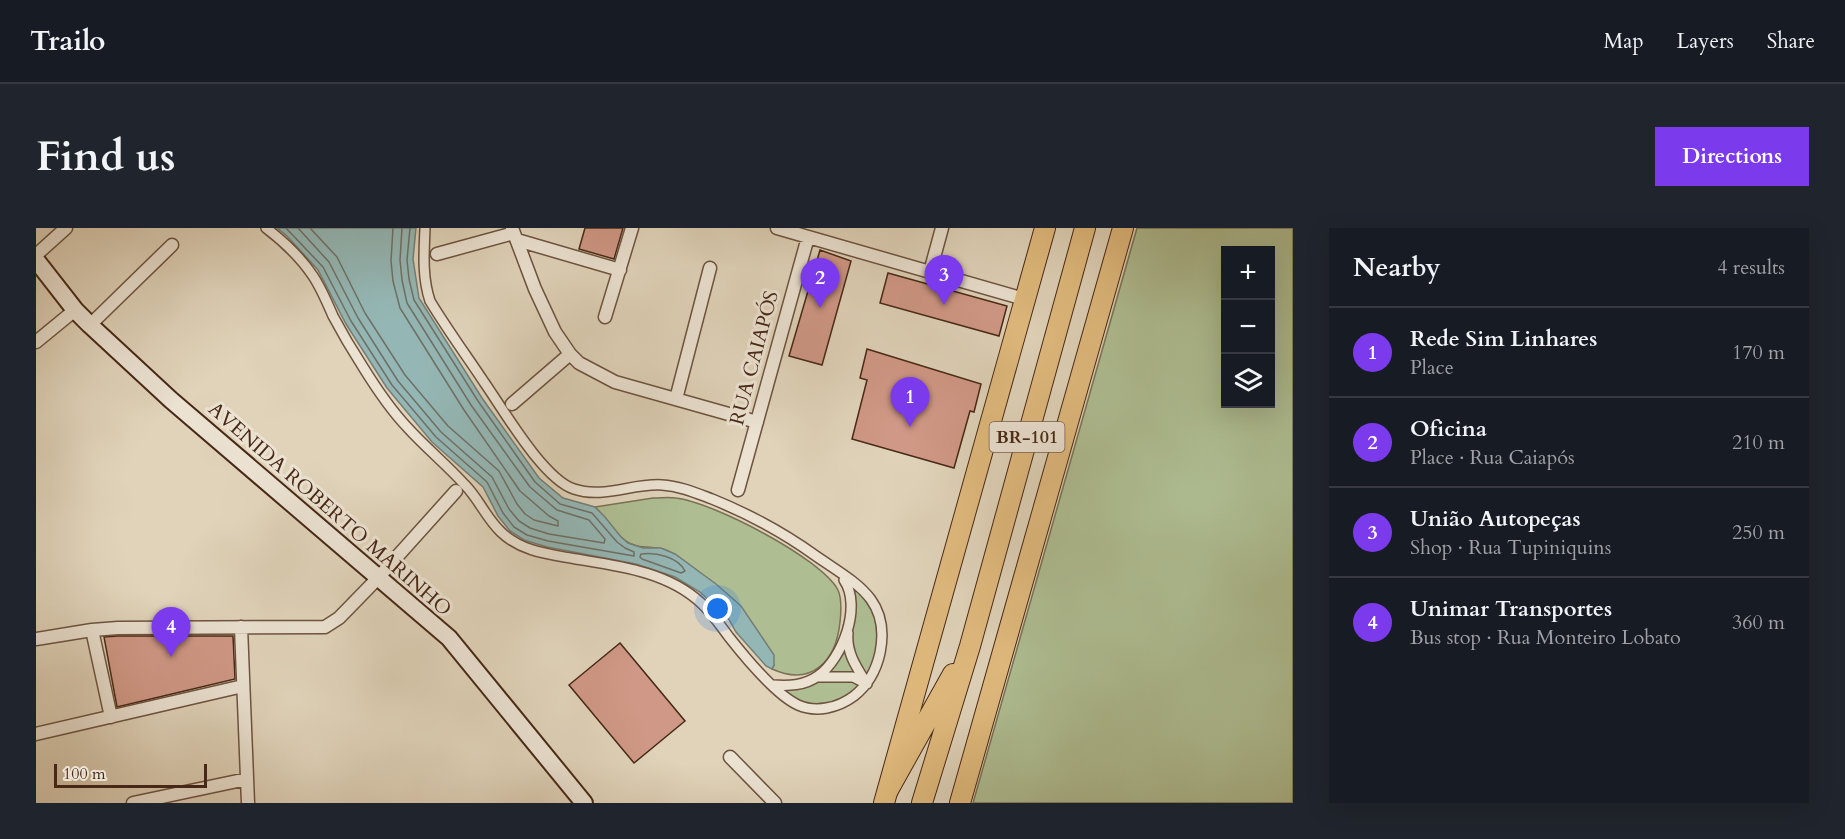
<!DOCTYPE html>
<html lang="en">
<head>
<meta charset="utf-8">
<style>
  :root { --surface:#171b24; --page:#20242c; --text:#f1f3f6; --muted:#9ea1a6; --line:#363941; --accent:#7c3aed }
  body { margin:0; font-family:Cardo,serif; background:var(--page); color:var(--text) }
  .controls { position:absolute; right:18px; top:18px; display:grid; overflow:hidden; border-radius:0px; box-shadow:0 6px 24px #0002 }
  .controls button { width:54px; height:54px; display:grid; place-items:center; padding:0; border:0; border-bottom:2px solid var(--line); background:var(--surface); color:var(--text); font:30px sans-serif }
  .scale { position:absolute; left:18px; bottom:15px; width:153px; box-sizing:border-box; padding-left:6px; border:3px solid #472816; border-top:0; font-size:16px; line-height:21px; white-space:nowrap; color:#472816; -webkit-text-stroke:4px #ebe2d2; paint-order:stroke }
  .you { position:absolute; left:682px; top:381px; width:21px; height:21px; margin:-15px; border:4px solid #fff; border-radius:50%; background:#1a73e8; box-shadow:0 0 0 9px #1a73e833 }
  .badge { display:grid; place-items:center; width:39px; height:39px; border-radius:50%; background:var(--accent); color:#fff; font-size:20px; font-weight:700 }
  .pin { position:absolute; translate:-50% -50px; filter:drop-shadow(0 2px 3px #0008) }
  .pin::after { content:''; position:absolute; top:32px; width:21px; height:18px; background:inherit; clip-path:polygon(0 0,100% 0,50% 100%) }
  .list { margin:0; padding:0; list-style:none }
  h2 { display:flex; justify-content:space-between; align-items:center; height:78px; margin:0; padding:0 24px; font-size:26px }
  h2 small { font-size:20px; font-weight:400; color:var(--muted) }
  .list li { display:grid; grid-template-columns:39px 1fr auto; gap:18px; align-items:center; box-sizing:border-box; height:90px; padding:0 24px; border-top:2px solid var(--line) }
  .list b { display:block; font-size:22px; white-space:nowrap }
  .list p { margin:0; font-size:20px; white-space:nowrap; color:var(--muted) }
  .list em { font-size:20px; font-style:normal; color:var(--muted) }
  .icon { flex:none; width:33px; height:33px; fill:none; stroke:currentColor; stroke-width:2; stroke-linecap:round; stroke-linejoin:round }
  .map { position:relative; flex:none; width:1257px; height:575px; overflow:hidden; border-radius:0px }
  header { display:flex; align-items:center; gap:36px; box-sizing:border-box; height:84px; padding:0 30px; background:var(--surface); border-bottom:2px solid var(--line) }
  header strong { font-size:28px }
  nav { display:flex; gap:33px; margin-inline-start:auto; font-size:21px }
  .intro { display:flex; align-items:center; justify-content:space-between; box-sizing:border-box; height:144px; padding:0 36px }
  h1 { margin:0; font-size:42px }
  .button { padding:15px 27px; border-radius:0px; background:var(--accent); color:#fff; font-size:21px; font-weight:700 }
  main { display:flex; gap:36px; padding:0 36px }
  aside { flex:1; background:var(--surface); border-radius:0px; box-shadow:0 6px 24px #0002 }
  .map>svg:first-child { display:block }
  .green { fill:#aebd92; stroke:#7a7254; stroke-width:1.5; fill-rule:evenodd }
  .water { fill:#94b7b5; stroke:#757e75; stroke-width:1.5 }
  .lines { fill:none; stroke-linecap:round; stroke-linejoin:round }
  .shore { stroke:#6e7066; stroke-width:1.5 }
  .building { fill:#d09886; stroke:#472816; stroke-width:1.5 }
  .pedestrian-casing { stroke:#6d533f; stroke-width:12 }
  .minor-casing { stroke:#6d533f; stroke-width:15 }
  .secondary-casing { stroke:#472816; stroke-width:20 }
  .primary-casing { stroke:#472816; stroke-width:22 }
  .trunk-casing { stroke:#472816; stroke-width:22 }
  .pedestrian { stroke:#ebe2d2; stroke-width:9 }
  .minor { stroke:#ebe2d2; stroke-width:12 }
  .secondary { stroke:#ebe2d2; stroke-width:16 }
  .primary { stroke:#e0ba7d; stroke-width:20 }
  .trunk { stroke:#e0ba7d; stroke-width:20 }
  .labels { text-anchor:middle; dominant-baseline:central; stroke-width:6; stroke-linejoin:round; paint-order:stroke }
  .shield { fill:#ebe2d2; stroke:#78604e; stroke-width:1.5 }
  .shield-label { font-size:18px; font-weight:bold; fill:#472816 }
  .street-label { font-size:20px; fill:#472816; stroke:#ebe2d2 }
</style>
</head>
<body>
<header>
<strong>Trailo</strong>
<nav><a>Map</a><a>Layers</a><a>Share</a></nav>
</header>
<div class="intro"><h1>Find us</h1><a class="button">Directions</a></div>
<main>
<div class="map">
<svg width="1257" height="575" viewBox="0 0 1257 575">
  <rect width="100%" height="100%" fill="#e0d3ba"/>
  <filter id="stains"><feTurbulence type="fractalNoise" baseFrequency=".00333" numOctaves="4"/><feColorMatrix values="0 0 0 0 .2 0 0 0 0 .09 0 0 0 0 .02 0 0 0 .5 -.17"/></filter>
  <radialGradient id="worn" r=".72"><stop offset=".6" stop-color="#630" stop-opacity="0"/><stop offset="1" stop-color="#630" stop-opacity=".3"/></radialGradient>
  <path class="green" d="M1101,0H1257V575H937ZM1190,22H1234V176H1190Z
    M617,270C625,270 633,269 640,270C676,274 785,330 802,362C806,371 805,385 804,394C800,433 776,459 736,441L738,437C720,394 702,372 664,345C653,337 643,328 630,322C617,317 602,322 590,313C578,305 570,290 559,279Z
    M814,361L828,363L847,398L836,447L811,474L775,481L737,457L768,455L796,435L812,396Z"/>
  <path class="water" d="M241,0H380L377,31L383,70L446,170L503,250L527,270L559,279L569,289L585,309L592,315L607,320H625L639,326L680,356L705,378L738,427V437L736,441L730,438L700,404L692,390L664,364L639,349L600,336L511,319L488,312L474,303L462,288L447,259L396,214L351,160L310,96L282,42L251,8Z"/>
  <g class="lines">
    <path class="shore" d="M250,0L287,39L315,93L356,157L400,209L451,254L467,285L478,299L491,307L512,313L598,328V324L589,320L581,314L556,285L524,276L499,254L442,173L378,72L373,51L371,32L374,0
      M262,0L293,34L322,90L362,153L405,204L456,249L473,281L483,293L494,300L513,306L568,315L569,311L553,292L521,282L494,259L435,177L371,75L366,52L364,32L366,0
      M274,0L301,29L329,85L369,147L412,198L463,243L481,276L489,286L498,292L522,298V293L513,288L484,263L428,182L364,80L357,53L355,33L357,0
      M605,326C620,324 642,329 649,343L645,345L606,331L604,329Z"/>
  </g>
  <path class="building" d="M549,0H587L578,31L543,21Z
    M784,22L815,33L786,137L753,128Z
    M852,45L971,78L963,108L844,75Z
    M831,121L945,156L938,184L934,183L918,240L816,211L831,152L824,150Z
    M82,408H197L199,451L81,479L68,409Z
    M584,415L649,493L598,535L533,457Z"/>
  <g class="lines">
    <g class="pedestrian-casing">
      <path id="pedestrian" d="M230,0C247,13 265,30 277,48C285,60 291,74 297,88C306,105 316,122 327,139C340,160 354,181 371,199C389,219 411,237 429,257C443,271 450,290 465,304C486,324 513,326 540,331C583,338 632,344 665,375C676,385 684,397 693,409C708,428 740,467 762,477C780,485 802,480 818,468C832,457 840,443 844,425C855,371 819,355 780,328C748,305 713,286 676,271C660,265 644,258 626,257C597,255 567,271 538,261C507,251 467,181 448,154C430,127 411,101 394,73C386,49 388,25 389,0
        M781,449H817L831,456C821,440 810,425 812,405
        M737,457C752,458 768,458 782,448C807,430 826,378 808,352"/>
    </g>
    <g class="minor-casing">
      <path id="minor" d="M476,0L499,61L519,104L534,126L543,135L579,154L721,194
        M741,0L988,71
        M481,12L584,42
        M401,26L478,5
        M0,27L30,0
        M894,44L906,0
        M569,89L596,0
        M54,97L136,17
        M0,114L39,82
        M640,171L674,40
        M476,176L534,126
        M702,262L772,9
        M205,399L212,575
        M56,402L75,489
        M0,411L56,402L82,400L289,399L303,390L341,351L420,263
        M0,506L207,458
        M694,529L739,575
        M97,575L211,551"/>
    </g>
    <g class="secondary-casing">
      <path id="secondary" d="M0,32L39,82L54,97L135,172L413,410L548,575"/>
    </g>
    <g class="primary-casing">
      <path id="primary" d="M848,575L1009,0
        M924,575L1087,0"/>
    </g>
    <g class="trunk-casing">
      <path id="trunk" d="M852,562L917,446
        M886,575L934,418L1049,0"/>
    </g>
    <use href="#pedestrian" class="pedestrian"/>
    <use href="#minor" class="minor"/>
    <use href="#secondary" class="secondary"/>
    <use href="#primary" class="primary"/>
    <use href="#trunk" class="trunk"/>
  </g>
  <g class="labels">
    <rect class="shield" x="953.5" y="194" width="75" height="30" rx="4.5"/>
    <g class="shield-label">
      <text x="991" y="209">BR-101</text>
    </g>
    <g class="street-label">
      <text transform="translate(718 130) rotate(-75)">RUA CAIAPÓS</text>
      <text transform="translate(294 281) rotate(41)">AVENIDA ROBERTO MARINHO</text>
    </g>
  </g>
  <rect width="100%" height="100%" filter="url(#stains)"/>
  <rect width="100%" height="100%" fill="url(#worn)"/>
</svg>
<div class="controls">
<button>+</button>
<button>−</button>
<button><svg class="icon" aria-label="layers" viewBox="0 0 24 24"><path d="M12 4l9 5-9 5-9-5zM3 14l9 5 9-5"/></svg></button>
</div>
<div class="scale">100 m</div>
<div class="you"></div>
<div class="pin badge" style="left:874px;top:199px">1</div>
<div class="pin badge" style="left:784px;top:80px">2</div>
<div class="pin badge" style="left:908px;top:77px">3</div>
<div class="pin badge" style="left:135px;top:429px">4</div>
</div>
<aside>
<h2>Nearby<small>4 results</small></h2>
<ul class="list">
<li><span class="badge">1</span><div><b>Rede Sim Linhares</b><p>Place</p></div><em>170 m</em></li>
<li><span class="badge">2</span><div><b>Oficina</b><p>Place · Rua Caiapós</p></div><em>210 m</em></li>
<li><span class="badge">3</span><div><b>União Autopeças</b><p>Shop · Rua Tupiniquins</p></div><em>250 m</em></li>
<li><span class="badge">4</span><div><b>Unimar Transportes</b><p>Bus stop · Rua Monteiro Lobato</p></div><em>360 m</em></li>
</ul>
</aside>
</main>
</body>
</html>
